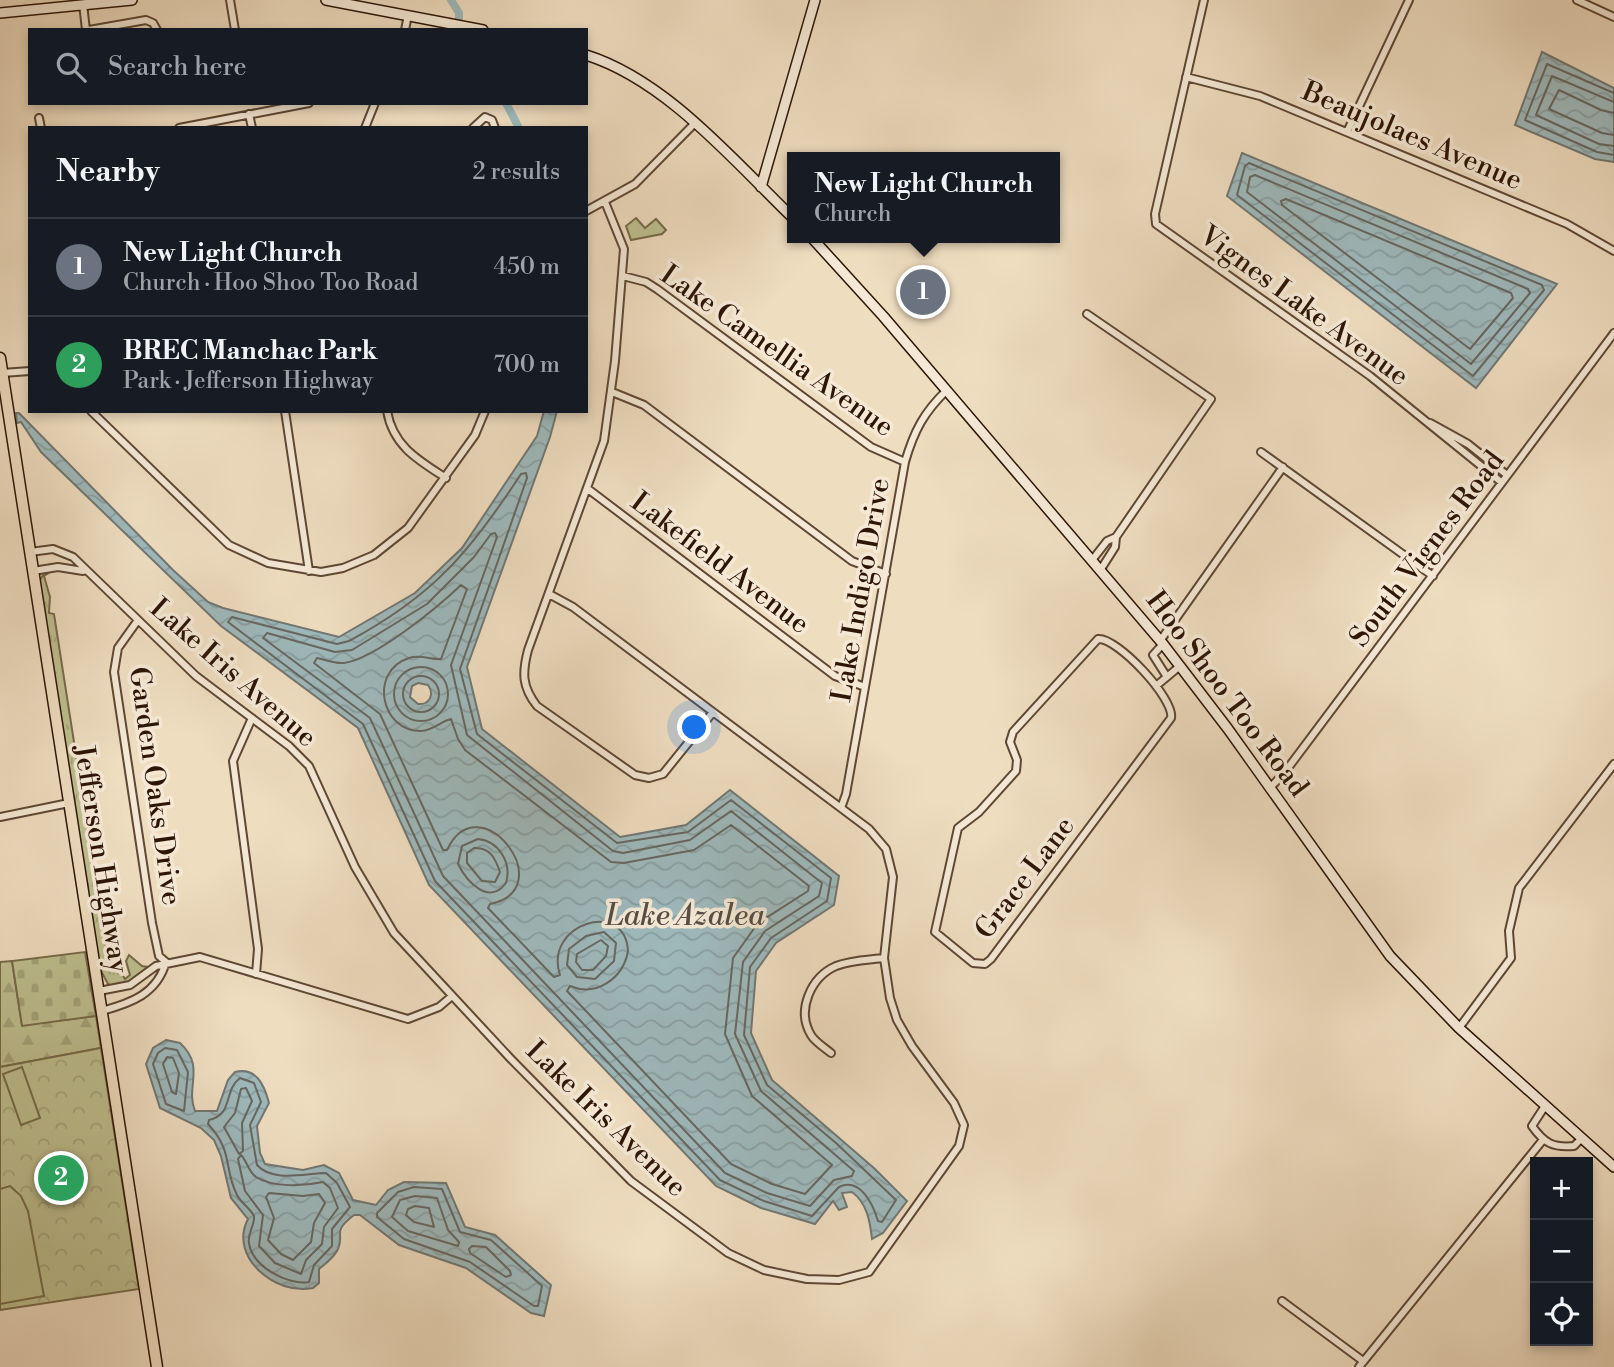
<!DOCTYPE html>
<html lang="en">
<head>
<meta charset="utf-8">
<style>
  :root { --surface:#171b24; --page:#20242c; --text:#f1f3f6; --muted:#9ea1a6; --line:#363941; --accent:#c59692 }
  body { margin:0; font-family:"Libre Bodoni",serif; background:var(--page); color:var(--text) }
  .controls { position:absolute; right:21px; bottom:21px; display:grid; overflow:hidden; border-radius:0px; box-shadow:0 4px 10px #0003 }
  .controls button { width:63px; height:63px; display:grid; place-items:center; padding:0; border:0; border-bottom:2px solid var(--line); background:var(--surface); color:var(--text); font:35px sans-serif }
  .you { position:absolute; left:695px; top:728px; width:24px; height:24px; margin:-18px; border:5px solid #fff; border-radius:50%; background:#1a73e8; box-shadow:0 0 0 10px #1a73e833 }
  .badge { display:grid; place-items:center; width:46px; height:46px; border-radius:50%; background:var(--accent); color:#fff; font-size:23px; font-weight:700 }
  .pin { position:absolute; translate:-50% -50%; border:4px solid #fff; box-shadow:0 2px 7px #0006 }
  .popup { position:absolute; left:787px; top:152px; width:273px; height:91px; box-sizing:border-box; display:grid; place-content:center; border-radius:0px; background:var(--surface); filter:drop-shadow(0 2px 5px #0005); font-size:23px; white-space:nowrap; color:var(--muted) }
  .popup b { font-size:26px; color:var(--text) }
  .popup::after { content:''; position:absolute; left:50%; top:100%; margin-left:-14px; border:14px solid transparent; border-top-color:var(--surface) }
  .list { margin:0; padding:0; list-style:none }
  h2 { display:flex; justify-content:space-between; align-items:center; height:91px; margin:0; padding:0 28px; font-size:30px }
  h2 small { font-size:23px; font-weight:400; color:var(--muted) }
  .list li { display:grid; grid-template-columns:46px 1fr auto; gap:21px; align-items:center; box-sizing:border-box; height:98px; padding:0 28px; border-top:2px solid var(--line) }
  .list b { display:block; font-size:26px; white-space:nowrap }
  .list p { margin:0; font-size:23px; white-space:nowrap; color:var(--muted) }
  .list em { font-size:23px; font-style:normal; color:var(--muted) }
  .icon { flex:none; width:38px; height:38px; fill:none; stroke:currentColor; stroke-width:2; stroke-linecap:round; stroke-linejoin:round }
  .map { position:relative; flex:none; width:1614px; height:1367px; overflow:hidden }
  .search { position:absolute; background:var(--surface); box-shadow:0 4px 10px #0003; left:28px; top:28px; width:560px; height:77px; display:flex; align-items:center; gap:18px; box-sizing:border-box; padding:0 24px; border-radius:0px; color:var(--muted); font-size:26px }
  .panel { position:absolute; background:var(--surface); box-shadow:0 4px 10px #0003; left:28px; top:126px; width:560px; height:287px; border-radius:0px }
  .map>svg:first-child { display:block }
  .grass { fill:url(#grass-tufts); stroke:#766a4a; stroke-width:2 }
  .forest { fill:url(#forest-firs); stroke:#766a4a; stroke-width:2 }
  .cemetery { fill:url(#cemetery-stones); stroke:#766a4a; stroke-width:2 }
  .park { fill:url(#park-crowns); stroke:#766a4a; stroke-width:2 }
  .garden { fill:#bebf8f; stroke:#766a4a; stroke-width:2 }
  .water { fill:url(#water-waves); stroke:#717773; stroke-width:2; fill-rule:evenodd }
  .lines { fill:none; stroke-linecap:round; stroke-linejoin:round }
  .shore { stroke:#666761; stroke-width:2 }
  .canal { stroke:#9eb9bc; stroke-width:8 }
  .street-casing { stroke:#5e4734; stroke-width:10 }
  .secondary-casing { stroke:#2d1506; stroke-width:12 }
  .primary-casing { stroke:#2d1506; stroke-width:13 }
  .street { stroke:#f5e9d6; stroke-width:6 }
  .secondary { stroke:#f5e9d6; stroke-width:9 }
  .primary { stroke:#efddc0; stroke-width:10 }
  .labels { text-anchor:middle; dominant-baseline:central; stroke-width:7; stroke-linejoin:round; paint-order:stroke }
  .street-label { font-size:28px; fill:#2d1506; stroke:#f5e9d6 }
  .water-label { font-size:30px; font-style:italic; fill:#554e46; stroke:#f5e9d6 }
</style>
</head>
<body>
<div class="map">
<svg width="1614" height="1367" viewBox="0 0 1614 1367">
  <defs>
    <pattern id="grass-tufts" width="24" height="20" patternUnits="userSpaceOnUse" patternTransform="scale(1.75)"><rect width="24" height="20" fill="#bebf8f"/><path d="M3 7l-1-3M5 7V3M7 7l1-3M15 17l-1-3M17 17v-4M19 17l1-3" fill="none" stroke="#a4a37a"/></pattern>
    <pattern id="forest-firs" width="22" height="20" patternUnits="userSpaceOnUse" patternTransform="scale(1.75)"><rect width="22" height="20" fill="#bebf8f"/><path d="M5 1l3.5 6h-7zM16 11l3.5 6h-7z" fill="#a4a37a"/></pattern>
    <pattern id="cemetery-stones" width="16" height="16" patternUnits="userSpaceOnUse" patternTransform="scale(1.75)"><rect width="16" height="16" fill="#bebf8f"/><path d="M2 7V4a2 2 0 0 1 4 0v3zM10 15v-3a2 2 0 0 1 4 0v3z" fill="#a4a37a"/></pattern>
    <pattern id="park-crowns" width="20" height="18" patternUnits="userSpaceOnUse" patternTransform="scale(1.75)"><rect width="20" height="18" fill="#bebf8f"/><path d="M2 6a3 3 0 1 1 6 0M12 15a3 3 0 1 1 6 0" fill="none" stroke="#a4a37a"/></pattern>
    <pattern id="water-waves" width="16" height="10" patternUnits="userSpaceOnUse" patternTransform="scale(1.75)"><rect width="16" height="10" fill="#9eb9bc"/><path d="M0 5q4-4 8 0t8 0" fill="none" stroke="#889ea0"/></pattern>
  </defs>
  <rect width="100%" height="100%" fill="#efddc0"/>
  <filter id="stains"><feTurbulence type="fractalNoise" baseFrequency=".00286" numOctaves="4"/><feColorMatrix values="0 0 0 0 .2 0 0 0 0 .09 0 0 0 0 .02 0 0 0 .5 -.17"/></filter>
  <radialGradient id="worn" r=".72"><stop offset=".6" stop-color="#630" stop-opacity="0"/><stop offset="1" stop-color="#630" stop-opacity=".3"/></radialGradient>
  <path class="grass" d="M52,571L44,576L50,597L49,613L54,614L109,966L119,969L125,979L130,975L126,961L129,955L142,966L148,967L131,981L112,986L108,984L100,969L39,582L44,573Z"/>
  <path class="forest" d="M12,961L22,1025L96,1016L101,1048L0,1067V962Z"/>
  <path class="cemetery" d="M85,952L96,1016L22,1026L12,961Z"/>
  <path class="park" d="M101,1048L139,1289L0,1310V1067Z"/>
  <path class="garden" d="M636,218L645,228L656,219L666,230L662,234L631,240L626,226Z
    M22,1067L40,1118L21,1125L3,1074Z
    M10,1186L21,1196L28,1211L44,1296L0,1304V1189Z"/>
  <path class="water" d="M1542,52L1614,88V162L1595,159L1515,125Z
    M1242,153L1557,284L1476,388L1227,196Z
    M544,411H557L550,437L467,667L482,729L620,837L686,825L730,790L839,876L834,905L776,943L756,971L751,1033L772,1080L875,1169L907,1201L883,1233L872,1239C870,1221 867,1203 852,1192L842,1193L847,1207L839,1210L833,1201L815,1224L761,1208L716,1186L429,885L358,728L221,626L41,452L21,422L17,423L16,413H19L173,570L208,602L223,608L339,637L415,593L462,548L537,436ZM418,683L428,685C435,695 429,705 418,704L410,697L412,686Z
    M166,1040L180,1043C206,1067 185,1086 195,1111H217L228,1080L235,1072C256,1067 264,1084 269,1103L257,1126L260,1153L265,1164L303,1170L324,1165L339,1173L353,1200L376,1205L388,1190L404,1182L446,1183L465,1227L495,1235L551,1285L544,1316L531,1313L466,1268L399,1245L360,1215H354C331,1233 345,1232 338,1249C334,1258 326,1263 319,1269V1283L313,1288C276,1296 228,1257 248,1219L231,1198L221,1156L214,1140L201,1128L160,1108L146,1064L153,1048Z"/>
  <g class="lines">
    <path class="shore" d="M1614,93L1547,64L1525,120L1597,152L1614,155
      M1614,102L1552,76L1536,115L1599,144L1614,146
      M1614,113L1601,110L1559,90L1549,109L1602,133L1614,135
      M1249,163L1542,285L1544,290L1473,376L1237,195L1245,166Z
      M1255,175L1528,289L1530,293L1471,364L1247,192L1250,177Z
      M1286,199L1511,293L1513,298L1470,349L1282,205L1281,201Z
      M521,474L526,473L527,478L460,669L477,734L617,843L688,832L731,800L831,878L827,901L771,938L750,967L744,1035L767,1085L836,1143L896,1200L882,1222L878,1221C873,1204 860,1177 839,1187L812,1216L764,1201L720,1180L435,881L363,724L228,622L232,617L337,644L349,641C433,596 470,552 521,474Z
      M491,534L495,533L497,537L451,665L467,735L613,851L623,853L690,840L731,811L822,883L819,896L765,931L743,962L735,1034L761,1091L854,1171L852,1176L834,1180L810,1206L767,1193L725,1173L443,876L370,718L263,638L267,633L335,652L352,650L427,604L474,557Z
      M461,585L467,589L441,659C431,660 421,654 409,658C369,671 380,731 421,731C434,730 441,721 451,719L458,739L465,750L611,862L624,863L694,850L731,825L809,886L808,891L758,923L733,958L725,1034L752,1096L832,1165L805,1194L772,1184L731,1164L567,991L570,986C596,997 623,979 628,951C625,898 543,924 560,975L554,977L488,908L490,904C563,889 479,781 447,850H443L380,714L314,663L317,658C326,660 335,664 344,663C375,659 438,607 461,585Z
      M394 694a27 27 0 1 1 54 0a27 27 0 1 1-54 0Z
      M403 694a18 18 0 1 1 36 0a18 18 0 1 1-36 0Z
      M478,839C499,841 512,863 506,883C489,906 467,882 458,864L462,846Z
      M474,848C490,847 495,858 500,872L495,882L482,881L467,863V853Z
      M604,932L616,943L614,961L595,979L577,977L567,965L569,949L586,936Z
      M601,940L608,946L606,956L593,970H582L576,962L577,954Z
      M165,1048L177,1050L188,1072L184,1111L166,1104L153,1064L158,1053Z
      M167,1057L173,1058L179,1073L176,1094L172,1092L163,1064Z
      M240,1078L254,1083L261,1102L250,1125L257,1165C273,1183 306,1173 326,1173L337,1183L350,1207L332,1229V1246L314,1265L309,1282C288,1286 252,1266 249,1243C247,1233 255,1226 254,1216C250,1208 241,1203 237,1195C223,1167 234,1152 208,1124L209,1120C234,1114 223,1091 240,1078Z
      M246,1088L252,1101L242,1123L243,1151L239,1154L224,1127L235,1113L241,1089Z
      M241,1155C247,1161 248,1171 256,1177C273,1188 305,1186 323,1182L330,1188L338,1208L324,1227L322,1244L306,1260L301,1274L275,1263L259,1246L263,1215L245,1191L238,1159Z
      M414,1187L442,1189L460,1232L491,1240L542,1286L538,1306H534L470,1262L404,1239L377,1217V1213L398,1192Z
      M269,1193L303,1196L319,1194L325,1203L314,1223L311,1242L293,1260L281,1254L268,1240L274,1218L266,1197Z
      M415,1196L437,1198L448,1230L459,1242L458,1246L408,1231L392,1217L400,1200Z
      M415,1206L429,1208L434,1227L414,1222L406,1215L408,1209Z
      M472,1246L486,1247L510,1271L511,1275L506,1277L470,1253L469,1249Z"/>
    <path class="canal" d="M451,0L459,13V30
      M506,103L519,128"/>
    <g class="street-casing">
      <path id="street" d="M230,0L235,30
        M1204,0L1155,214L1156,224L1370,376L1501,482
        M1577,0L1614,17
        M83,4L86,30
        M89,30L146,20L153,23L157,30
        M405,30L408,15
        M1186,77L1260,96L1567,224L1614,251
        M249,114L252,128
        M39,118L41,128
        M179,128L309,103
        M365,128L375,103
        M473,128L485,117L492,120L495,128
        M1347,132L1409,0
        M605,202L624,249L615,361L604,441L528,650C522,673 522,687 537,706L635,775L649,778L663,774L713,712
        M586,211L635,184L694,124
        M623,276L646,282L657,289L871,447L905,462
        M1087,314L1211,399L1116,537L1115,547L1101,569
        M2,373L30,371
        M612,392L644,405L852,561L886,574
        M91,411L229,545L268,563L321,572L343,568L374,555L408,528L475,435L485,411
        M285,411L309,571
        M387,411C393,446 418,460 446,478
        M1430,423L1468,444L1507,475
        M1261,452L1433,576
        M588,489L835,676L865,687
        M30,552L53,549L73,557L196,676L289,746L309,766L355,867L394,933L510,1058L631,1181L728,1253L764,1270L807,1279L839,1280L869,1272L959,1146L964,1125L954,1103L912,1046L897,1020L890,998L884,958L893,877L886,849L869,829L573,607L549,594
        M1093,559L1107,541L1116,537
        M33,571L58,567L83,571
        M138,620L118,648L114,672L152,923L159,956L166,962
        M1098,639C1117,637 1175,699 1171,718L991,959L985,964L973,963L935,932L958,828L979,812L1016,771L1017,760L1010,742L1013,732Z
        M1160,641L1283,467
        M1163,644L1153,655L1167,677
        M1156,686L1180,666
        M252,718L233,761L258,949L256,974
        M1270,788L1285,772L1614,333
        M841,808L846,794L905,462C914,431 924,412 947,390
        M0,817L69,803
        M99,991L130,985L156,966L200,957L408,1019L439,1007L452,996
        M102,1011C131,1003 157,994 166,962
        M1459,1028L1511,958L1509,931L1519,888L1614,764
        M831,1053C825,1048 815,1042 811,1035C796,1010 811,977 836,966C851,960 867,960 884,958
        M1545,1106L1532,1126C1544,1143 1553,1148 1574,1146L1582,1138
        M1282,1301L1363,1361
        M1359,1367L1542,1141"/>
    </g>
    <g class="secondary-casing">
      <path id="secondary" d="M326,0L483,30
        M0,13L132,0
        M586,55C666,80 733,160 792,217
        M761,187L815,0
        M812,238L883,316L1163,644L1228,729L1390,956L1459,1028L1614,1167"/>
    </g>
    <g class="primary-casing">
      <path id="primary" d="M0,358L157,1367"/>
    </g>
    <use href="#street" class="street"/>
    <use href="#secondary" class="secondary"/>
    <use href="#primary" class="primary"/>
  </g>
  <g class="labels">
    <g class="street-label">
      <text transform="translate(1412 136) rotate(23)">Beaujolaes Avenue</text>
      <text transform="translate(1304 306) rotate(36)">Vignes Lake Avenue</text>
      <text transform="translate(777 351) rotate(35)">Lake Camellia Avenue</text>
      <text transform="translate(1427 549) rotate(-53)">South Vignes Road</text>
      <text transform="translate(720 563) rotate(37)">Lakefield Avenue</text>
      <text transform="translate(861 590) rotate(-80)">Lake Indigo Drive</text>
      <text transform="translate(233 673) rotate(41)">Lake Iris Avenue</text>
      <text transform="translate(1227 694) rotate(53)">Hoo Shoo Too Road</text>
      <text transform="translate(155 786) rotate(82)">Garden Oaks Drive</text>
      <text transform="translate(101 859) rotate(81)">Jefferson Highway</text>
      <text transform="translate(1025 878) rotate(-53)">Grace Lane</text>
      <text transform="translate(606 1119) rotate(44)">Lake Iris Avenue</text>
    </g>
    <g class="water-label">
      <text x="685" y="916">Lake Azalea</text>
    </g>
  </g>
  <rect width="100%" height="100%" filter="url(#stains)"/>
  <rect width="100%" height="100%" fill="url(#worn)"/>
</svg>
<div class="controls">
<button>+</button>
<button>−</button>
<button><svg class="icon" aria-label="locate" viewBox="0 0 24 24"><circle cx="12" cy="12" r="6"/><path d="M12 2v4M12 18v4M2 12h4M18 12h4"/></svg></button>
</div>
<div class="you"></div>
<div class="pin badge" style="left:923px;top:292px;background:#6b7280">1</div>
<div class="popup"><b>New Light Church</b>Church</div>
<div class="pin badge" style="left:61px;top:1178px;background:#2e9e5b">2</div>
<div class="search"><svg class="icon" aria-label="search" viewBox="0 0 24 24"><circle cx="10" cy="10" r="6"/><path d="M15 15l6 6"/></svg>Search here</div>
<section class="panel">
<h2>Nearby<small>2 results</small></h2>
<ul class="list">
<li><span class="badge" style="background:#6b7280">1</span><div><b>New Light Church</b><p>Church · Hoo Shoo Too Road</p></div><em>450 m</em></li>
<li><span class="badge" style="background:#2e9e5b">2</span><div><b>BREC Manchac Park</b><p>Park · Jefferson Highway</p></div><em>700 m</em></li>
</ul>
</section>
</div>
</body>
</html>
